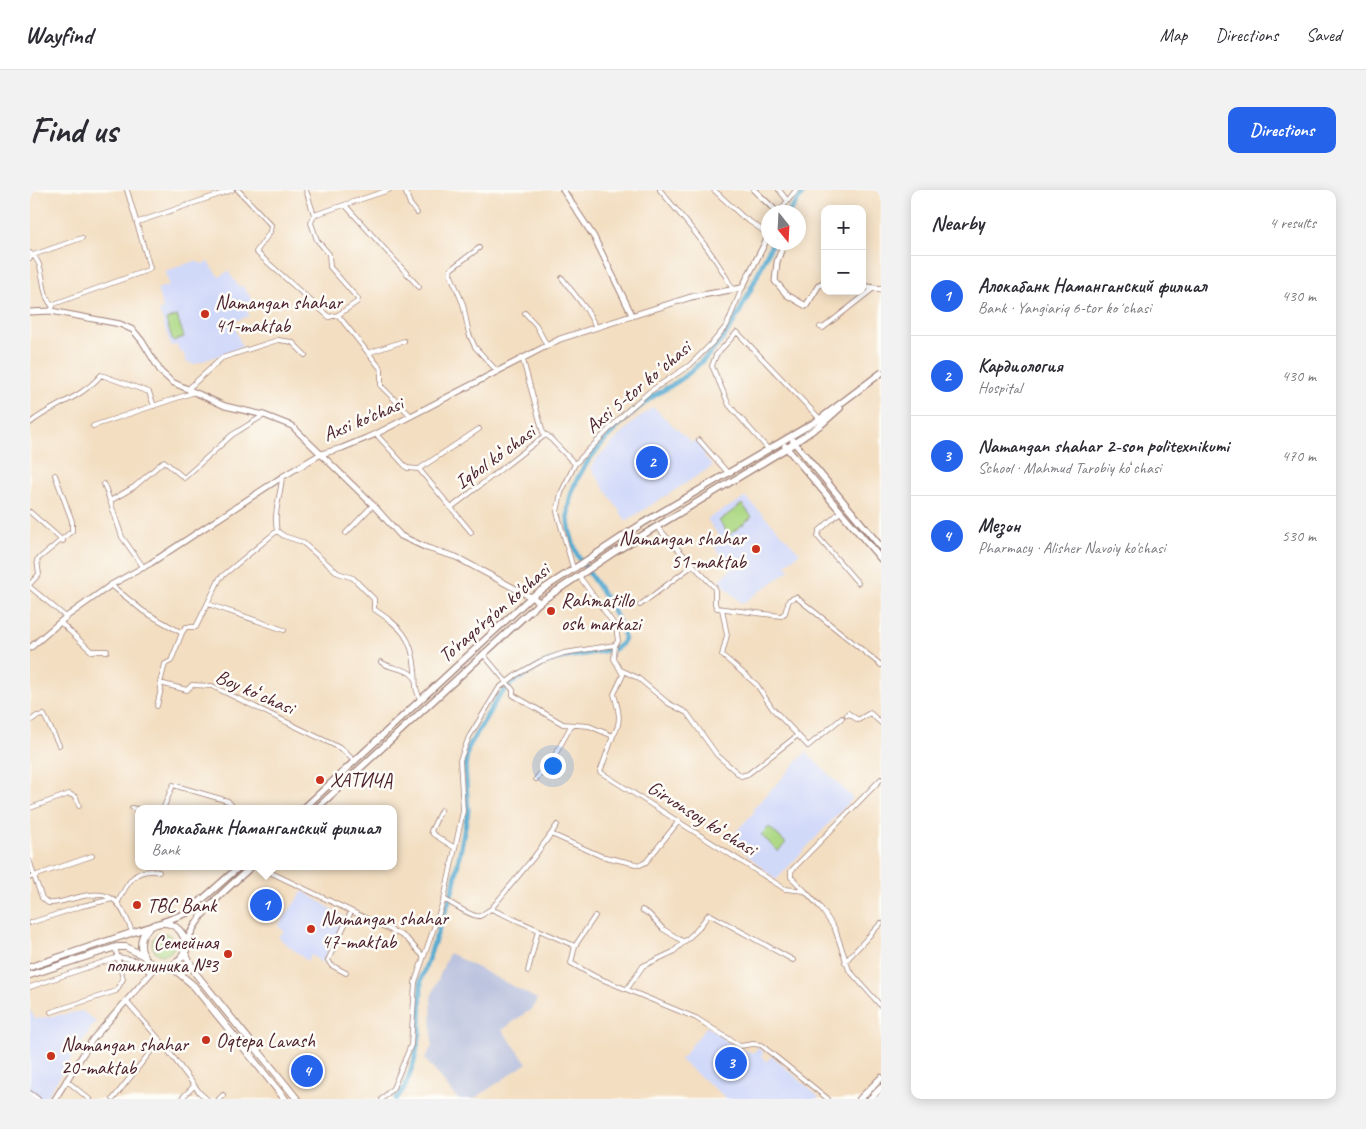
<!DOCTYPE html>
<html lang="en">
<head>
<meta charset="utf-8">
<style>
  :root { --surface:#fff; --page:#f2f2f3; --text:#2b2b33; --muted:#7c7c81; --line:#e1e1e2; --accent:#2563eb }
  body { margin:0; font-family:Caveat,sans-serif; background:var(--page); color:var(--text) }
  .controls { position:absolute; right:15px; top:15px; display:grid; overflow:hidden; border-radius:10px; box-shadow:0 2px 12px #0003 }
  .controls button { width:45px; height:45px; display:grid; place-items:center; padding:0; border:0; border-bottom:1px solid var(--line); background:var(--surface); color:var(--text); font:25px sans-serif }
  .compass { position:absolute; left:731px; top:15px; width:45px; height:45px; border-radius:50%; background:var(--surface); box-shadow:0 2px 12px #0003; rotate:162deg }
  .you { position:absolute; left:522px; top:575px; width:18px; height:18px; margin:-12px; border:4px solid #fff; border-radius:50%; background:#1a73e8; box-shadow:0 0 0 8px #1a73e833 }
  .badge { display:grid; place-items:center; width:32px; height:32px; border-radius:50%; background:var(--accent); color:#fff; font-size:16px; font-weight:700 }
  .pin { position:absolute; translate:-50% -50%; border:2px solid #fff; box-shadow:0 1px 5px #0006 }
  .popup { position:absolute; left:105px; top:615px; width:262px; height:65px; box-sizing:border-box; display:grid; place-content:center; border-radius:10px; background:var(--surface); filter:drop-shadow(0 1px 4px #0005); font-size:16px; white-space:nowrap; color:var(--muted) }
  .popup b { font-size:19px; color:var(--text) }
  .popup::after { content:''; position:absolute; left:50%; top:100%; margin-left:-10px; border:10px solid transparent; border-top-color:var(--surface) }
  .list { margin:0; padding:0; list-style:none }
  h2 { display:flex; justify-content:space-between; align-items:center; height:65px; margin:0; padding:0 20px; font-size:21px }
  h2 small { font-size:16px; font-weight:400; color:var(--muted) }
  .list li { display:grid; grid-template-columns:32px 1fr auto; gap:15px; align-items:center; box-sizing:border-box; height:80px; padding:0 20px; border-top:1px solid var(--line) }
  .list b { display:block; font-size:19px; white-space:nowrap }
  .list p { margin:0; font-size:16px; white-space:nowrap; color:var(--muted) }
  .list em { font-size:16px; font-style:normal; color:var(--muted) }
  .map { position:relative; flex:none; width:851px; height:909px; overflow:hidden; border-radius:10px }
  header { display:flex; align-items:center; gap:30px; box-sizing:border-box; height:70px; padding:0 25px; background:var(--surface); border-bottom:1px solid var(--line) }
  header strong { font-size:24px }
  nav { display:flex; gap:28px; margin-inline-start:auto; font-size:18px }
  .intro { display:flex; align-items:center; justify-content:space-between; box-sizing:border-box; height:120px; padding:0 30px }
  h1 { margin:0; font-size:35px }
  .button { padding:12px 22px; border-radius:10px; background:var(--accent); color:#fff; font-size:18px; font-weight:700 }
  main { display:flex; gap:30px; padding:0 30px }
  aside { flex:1; background:var(--surface); border-radius:10px; box-shadow:0 2px 12px #0003 }
  .map>svg:first-child { display:block }
  .built { fill:#d1d9f9 }
  .industrial { fill:#bbc3de }
  .green { fill:#add985; stroke:#7c7c58 }
  .lines { fill:none; stroke-linecap:round; stroke-linejoin:round }
  .canal { stroke:#55aad1; stroke-width:5 }
  .minor-casing { stroke:#9e7e76; stroke-width:5.5 }
  .tertiary-casing { stroke:#9e7e76; stroke-width:7 }
  .secondary-casing { stroke:#9e7e76; stroke-width:8 }
  .primary-casing { stroke:#9e7e76; stroke-width:8 }
  .minor { stroke:#fff; stroke-width:4 }
  .tertiary { stroke:#fff; stroke-width:5 }
  .secondary { stroke:#fff; stroke-width:5.5 }
  .primary { stroke:#fff; stroke-width:6 }
  .poi-dot { fill:#c8321e; stroke:#fdfcf7; stroke-width:2 }
  .labels { text-anchor:middle; dominant-baseline:central; stroke-width:5; stroke-linejoin:round; paint-order:stroke }
  .poi-label { font-size:20px; fill:#4a1f2b; stroke:#fdfcf7; text-anchor:start }
  .street-label { font-size:20px; fill:#4a1f2b; stroke:#fdfcf7 }
</style>
</head>
<body>
<header>
<strong>Wayfind</strong>
<nav><a>Map</a><a>Directions</a><a>Saved</a></nav>
</header>
<div class="intro"><h1>Find us</h1><a class="button">Directions</a></div>
<main>
<div class="map">
<svg width="851" height="909" viewBox="0 0 851 909">
  <rect width="100%" height="100%" fill="#fdfcf7"/>
  <filter id="ink" filterUnits="userSpaceOnUse"><feTurbulence type="fractalNoise" baseFrequency=".02" numOctaves="2"/><feDisplacementMap in="SourceGraphic" scale="10" xChannelSelector="R" yChannelSelector="G"/><feConvolveMatrix kernelMatrix="1 2 1 2 8 2 1 2 1" color-interpolation-filters="sRGB"/></filter>
  <filter id="wash" filterUnits="userSpaceOnUse"><feTurbulence type="fractalNoise" baseFrequency=".0096" numOctaves="4" result="noise"/><feDisplacementMap in="SourceGraphic" scale="20" xChannelSelector="R" yChannelSelector="G"/><feGaussianBlur stdDeviation="1.12" result="paint"/><feColorMatrix in="noise" values="0 0 0 0 0 0 0 0 0 0 0 0 0 0 0 0 0 1.4 0 .05"/><feComposite in="paint" operator="in"/></filter>
  <g filter="url(#wash)">
    <rect width="100%" height="100%" fill="#f3dec1"/>
    <path class="built" d="M165,71L173,74L178,72L189,87L198,81L209,97L212,95L224,112L217,117L219,126L203,132L212,157L162,175L161,172L157,173L153,162L150,163L147,155L141,156L129,121L133,119L127,99L139,95L135,81Z
      M623,217L661,252L667,251L678,262L674,266L683,276L596,331L561,278L567,268L602,233Z
      M716,307L770,363L756,374L760,380L712,414L689,390L701,379L683,355L691,349L677,329Z
      M776,562L823,608L746,690L699,649L725,621L723,619Z
      M273,701L316,728L292,773L281,765L277,771L248,747L254,741L248,736Z
      M0,819L5,829L52,821L66,831L15,909H9L0,902Z
      M677,836L705,857L724,863L728,858L734,863L731,866L737,871L742,866L789,907L787,909H693L695,907L650,870Z"/>
    <path class="industrial" d="M419,763L507,809L504,817L472,840L497,873L444,909H428L395,869L402,856L401,807Z"/>
    <path class="green" d="M147,126L154,147L143,151L136,130Z
      M712,314L722,327L699,345L689,331Z
      M739,637L756,653L748,661L731,645Z
      M122 754a11 11 0 1 1 22 0a11 11 0 1 1-22 0Z"/>
    <g class="lines">
      <path class="canal" d="M759,22L775,0
        M366,909L375,897L384,872L390,843L391,790L423,699L438,621L435,576L438,558L468,507L482,493L513,474L526,469L584,459C589,456 593,455 594,448C594,431 558,382 547,365C543,353 537,338 538,325C538,281 586,235 618,210C627,203 638,198 647,192C661,182 673,171 684,159C711,129 725,87 743,52"/>
    </g>
  </g>
  <g filter="url(#ink)">
    <g class="lines">
      <g class="minor-casing">
        <path id="minor" d="M208,0L241,35L240,42L226,62L299,127L308,125L351,179V196L380,225
          M276,0L284,25
          M375,0L380,14L387,23
          M630,0C656,32 684,62 702,98
          M684,0L713,27L738,44
          M749,0L757,10
          M315,15L389,97
          M749,22L766,0
          M284,25L281,33L287,50L299,64L300,77L328,109L327,112L308,125
          M284,25L359,0
          M108,32L202,0
          M449,58L421,79L420,83L433,114L439,144L445,157L466,180
          M0,63C17,74 9,101 22,116
          M0,68L3,65L52,48
          M532,88L556,119L566,137
          M21,121L24,114L118,80L120,78L97,0
          M495,123L506,135L516,154
          M790,137L793,138L844,98
          M338,163L374,151
          M492,167L514,246
          M158,199L192,168L248,150L262,152L275,165
          M0,233C22,215 52,208 71,185L119,202L124,216
          M63,236L165,202
          M346,244L377,278L389,279L441,342
          M669,250L698,283
          M739,260L699,215L682,176L686,165L707,142L790,229
          M389,279L449,239
          M252,287C251,305 243,322 247,341L254,346L272,352L308,383L323,388L344,409V419C370,437 382,445 385,480C387,494 383,493 390,509
          M74,294L80,311
          M422,317L514,246L517,245L545,274
          M811,321L789,341L788,347L828,393
          M0,322L33,351
          M627,337L685,398V414L687,418L751,426L755,423L759,410L766,407L851,475
          M316,343L343,315
          M114,378L92,347L80,311L104,297L134,271L154,288L202,245L234,225
          M543,378L527,322L531,303L545,274L596,222L619,202L660,175L683,152L697,135L712,98
          M549,386L586,437L588,451L585,455L584,469L593,485L584,504C588,519 593,531 583,546
          M0,394L9,384L7,370L42,341V331L25,285
          M81,395L113,421L152,443L141,471L135,474L130,493L157,500L162,495L182,496L304,555L313,560L324,571
          M0,397L36,427
          M178,414L254,440
          M610,415L662,376
          M692,419L697,445L692,465L727,495L742,518L778,556L812,528
          M30,432L61,461H77
          M152,443L156,437H166L190,388L247,341
          M453,464L483,500V505L533,534L559,536L583,546L570,582L755,699L775,701L790,717L805,739L819,780L851,816
          M351,472C361,480 377,477 384,487
          M591,480L608,488L638,513L657,523L687,565L711,586L718,584L768,545
          M127,516L131,499L130,493
          M817,525L818,523L828,530L840,523L851,533
          M0,531L7,526L14,525L29,555
          M506,589L524,567L541,536
          M0,618L39,604L46,607L49,616
          M102,618L109,620
          M133,619L143,595L198,611L205,619
          M411,620L401,641L403,644L425,658
          M521,644L527,635
          M0,672L4,686L62,666
          M227,676L371,745L377,749L393,766
          M0,687L4,686L12,708L18,713C25,714 34,711 41,709C79,698 89,706 102,742
          M775,701L761,687V681L851,589
          M414,709C421,713 443,728 450,726C454,724 457,721 461,719L504,667L521,644L571,666L610,675L616,672L649,631
          M88,712C97,693 105,677 129,682
          M461,719L545,756L541,773L564,786L666,828L710,856L723,854L731,855L798,909
          M612,720L619,724L633,739L654,752
          M0,733L52,716L83,709
          M545,756L565,726
          M815,772L851,733
          M498,781L508,740
          M316,783L301,775L298,770L321,722
          M0,797L88,767L105,770L121,783
          M597,799L613,776L643,762L666,741L679,724L763,770
          M96,811L130,850
          M21,822L86,801L93,789L85,757
          M36,890L59,909
          M0,903L8,909
          M83,909L130,850L170,903L177,909
          M151,909L164,896
          M189,909L193,905
          M352,909L363,898L381,855L385,792L414,709L433,621L430,570L439,547L469,498L486,485L511,471L534,463L585,455"/>
      </g>
      <g class="tertiary-casing">
        <path id="tertiary" d="M533,0L564,47L602,125
          M724,0L747,22
          M754,52L747,72L745,91L757,105L776,116L789,95L795,92
          M832,96L851,99
          M0,122L21,121L90,134L103,140L112,151L131,182L142,192L195,216L234,225L262,236L343,315L371,346L397,358L426,367L510,412
          M0,458L36,427L81,395L121,373L252,287L291,264L312,258L346,244L530,149L661,107L712,98L738,47
          M25,909L62,850L127,776"/>
      </g>
      <g class="secondary-casing">
        <path id="secondary" d="M763,251L851,357
          M755,256L851,369
          M273,619L501,407L613,333L790,229L851,183
          M286,619L510,412L583,363L757,258L792,234L810,218
          M127,734L157,723L210,676
          M155,756C167,722 196,700 222,676"/>
      </g>
      <g class="primary-casing">
        <path id="primary" d="M111 755a22 22 0 1 1 44 0a22 22 0 1 1-44 0Z
          M155,756L157,767L166,784L267,909
          M0,777L119,737
          M136,777L145,780L163,795L255,909
          M0,785L86,757H96L114,766
          M830,909L851,888
          M840,909L851,898"/>
      </g>
      <use href="#minor" class="minor"/>
      <use href="#tertiary" class="tertiary"/>
      <use href="#secondary" class="secondary"/>
      <use href="#primary" class="primary"/>
    </g>
  </g>
  <g class="poi-dot">
    <circle cx="175" cy="124" r="5"/>
    <circle cx="726" cy="359" r="5"/>
    <circle cx="521" cy="421" r="5"/>
    <circle cx="290" cy="590" r="5"/>
    <circle cx="107" cy="715" r="5"/>
    <circle cx="281" cy="739" r="5"/>
    <circle cx="198" cy="764" r="5"/>
    <circle cx="176" cy="850" r="5"/>
    <circle cx="21" cy="866" r="5"/>
  </g>
  <g class="labels">
    <g class="poi-label">
      <text x="185" y="112">Namangan shahar<tspan x="185" dy="23">41-maktab</tspan></text>
      <text x="716" y="348" text-anchor="end">Namangan shahar<tspan x="716" dy="23">51-maktab</tspan></text>
      <text x="531" y="410">Rahmatillo<tspan x="531" dy="23">osh markazi</tspan></text>
      <text x="300" y="590">ХАТИЧА</text>
      <text x="117" y="715">TBC Bank</text>
      <text x="291" y="728">Namangan shahar<tspan x="291" dy="23">47-maktab</tspan></text>
      <text x="188" y="752" text-anchor="end">Семейная<tspan x="188" dy="23">поликлиника №3</tspan></text>
      <text x="186" y="850">Oqtepa Lavash</text>
      <text x="31" y="854">Namangan shahar<tspan x="31" dy="23">20-maktab</tspan></text>
    </g>
    <g class="street-label">
      <text transform="translate(608 197) rotate(-40)">Аxsi 5-tor koʼchasi</text>
      <text transform="translate(333 229) rotate(-23)">Axsi ko'chasi</text>
      <text transform="translate(465 267) rotate(-36)">Iqbol koʻchasi</text>
      <text transform="translate(464 423) rotate(-41)">To'raqo'rg'on ko'chasi</text>
      <text transform="translate(225 502) rotate(24)">Boy koʻchasi</text>
      <text transform="translate(672 628) rotate(32)">Girvonsoy koʻchasi</text>
    </g>
  </g>
</svg>
<div class="controls">
<button>+</button>
<button>−</button>
</div>
<svg class="compass" viewBox="-18 -18 36 36"><path d="M0-13l5 13h-10z" fill="#e53935"/><path d="M0 13l5-13h-10z" fill="#7c7c81"/></svg>
<div class="you"></div>
<div class="pin badge" style="left:236px;top:715px">1</div>
<div class="popup"><b>Алокабанк Наманганский филиал</b>Bank</div>
<div class="pin badge" style="left:622px;top:272px">2</div>
<div class="pin badge" style="left:701px;top:873px">3</div>
<div class="pin badge" style="left:277px;top:881px">4</div>
</div>
<aside>
<h2>Nearby<small>4 results</small></h2>
<ul class="list">
<li><span class="badge">1</span><div><b>Алокабанк Наманганский филиал</b><p>Bank · Yangiаriq 6-tor koʼchasi</p></div><em>430 m</em></li>
<li><span class="badge">2</span><div><b>Кардиология</b><p>Hospital</p></div><em>430 m</em></li>
<li><span class="badge">3</span><div><b>Namangan shahar 2-son politexnikumi</b><p>School · Mahmud Tarobiy koʻchasi</p></div><em>470 m</em></li>
<li><span class="badge">4</span><div><b>Мезон</b><p>Pharmacy · Alisher Navoiy ko'chasi</p></div><em>530 m</em></li>
</ul>
</aside>
</main>
</body>
</html>
